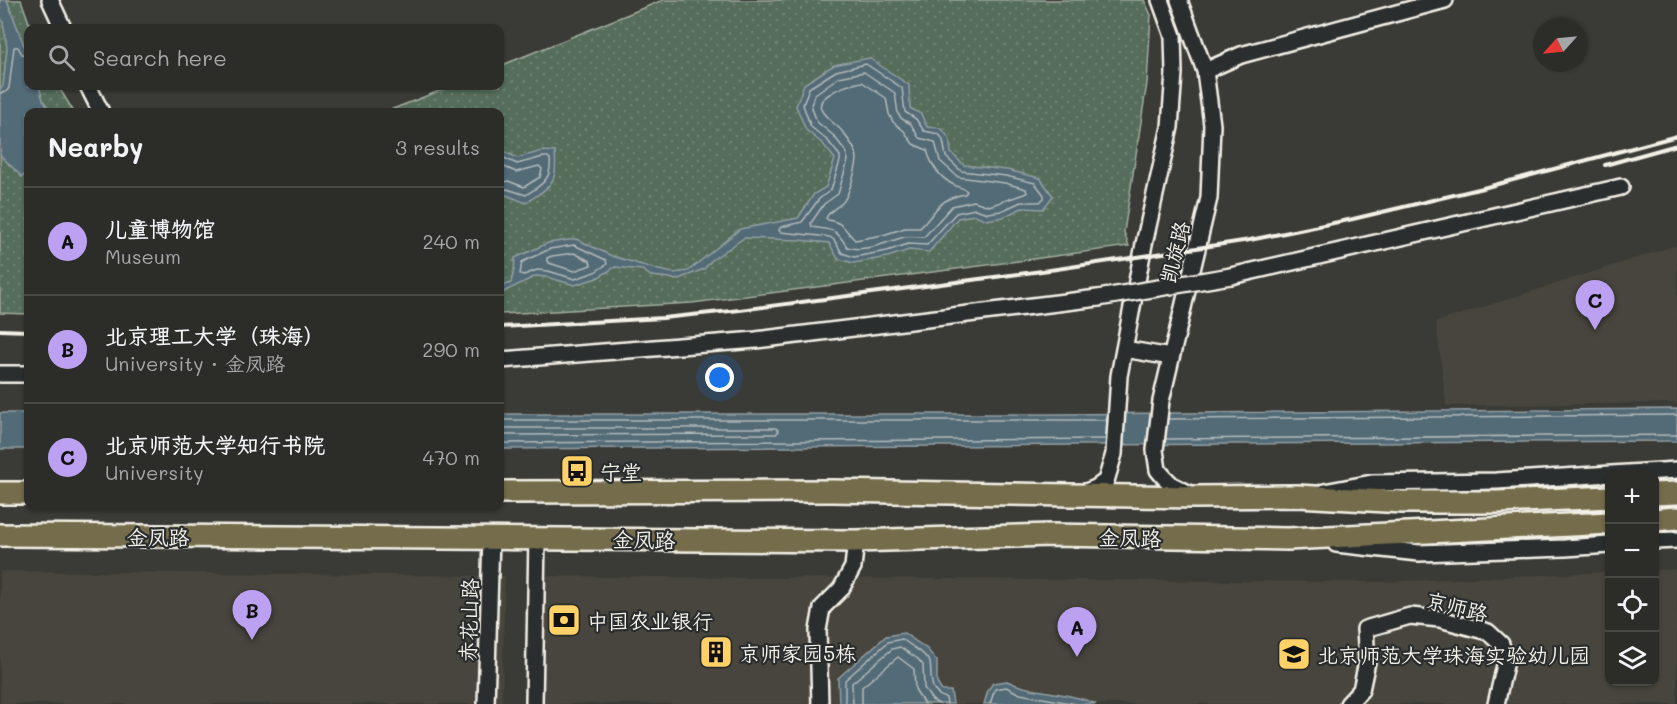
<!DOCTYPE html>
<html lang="en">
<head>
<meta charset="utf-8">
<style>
  :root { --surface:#2c2c28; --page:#383834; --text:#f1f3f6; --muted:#a6a7a8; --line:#484845; --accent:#bca0f2 }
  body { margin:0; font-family:Mali,"LXGW WenKai TC",sans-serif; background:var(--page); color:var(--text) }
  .controls { position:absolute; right:18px; bottom:18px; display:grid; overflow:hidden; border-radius:12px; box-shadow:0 2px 4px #0004 }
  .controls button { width:54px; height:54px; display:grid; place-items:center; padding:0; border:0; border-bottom:2px solid var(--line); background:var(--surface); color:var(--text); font:30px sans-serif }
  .compass { position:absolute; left:1533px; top:18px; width:54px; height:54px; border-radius:50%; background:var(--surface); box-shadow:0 2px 4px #0004; rotate:243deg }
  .you { position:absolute; left:720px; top:378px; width:21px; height:21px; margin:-15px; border:4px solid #fff; border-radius:50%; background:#1a73e8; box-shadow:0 0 0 9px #1a73e833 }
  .badge { display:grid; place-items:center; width:39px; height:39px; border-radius:50%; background:var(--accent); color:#111; font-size:20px; font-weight:700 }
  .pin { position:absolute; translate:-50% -50px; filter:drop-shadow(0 2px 3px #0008) }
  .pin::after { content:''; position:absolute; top:32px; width:21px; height:18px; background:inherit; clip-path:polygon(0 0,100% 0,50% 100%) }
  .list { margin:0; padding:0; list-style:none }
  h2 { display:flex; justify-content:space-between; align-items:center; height:78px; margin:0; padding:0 24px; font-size:26px }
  h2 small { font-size:20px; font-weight:400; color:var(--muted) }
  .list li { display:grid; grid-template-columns:39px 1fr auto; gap:18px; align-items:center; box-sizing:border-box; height:108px; padding:0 24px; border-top:2px solid var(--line) }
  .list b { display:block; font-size:22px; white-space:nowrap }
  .list p { margin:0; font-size:20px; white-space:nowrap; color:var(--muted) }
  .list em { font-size:20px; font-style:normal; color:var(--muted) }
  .icon { flex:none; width:33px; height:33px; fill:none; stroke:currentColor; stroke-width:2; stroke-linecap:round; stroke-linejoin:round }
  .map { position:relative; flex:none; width:1677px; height:704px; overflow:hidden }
  .search { position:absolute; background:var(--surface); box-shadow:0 2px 4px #0004; left:24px; top:24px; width:480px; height:66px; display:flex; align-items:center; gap:15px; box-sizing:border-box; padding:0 21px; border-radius:12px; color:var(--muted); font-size:22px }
  .panel { position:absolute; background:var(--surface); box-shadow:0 2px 4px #0004; left:24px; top:108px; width:480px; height:402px; border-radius:12px }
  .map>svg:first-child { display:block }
  .built { fill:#46443c }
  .grass { fill:url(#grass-dots); stroke:#a4afa1; stroke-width:1.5 }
  .water { fill:#526a77; stroke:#93a0a4; stroke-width:1.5 }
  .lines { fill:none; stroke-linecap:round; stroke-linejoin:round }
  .shore { stroke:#b3bbbb; stroke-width:1.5 }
  .minor-casing { stroke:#f4f1e8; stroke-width:20 }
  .highway-casing { stroke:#f4f1e8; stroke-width:26 }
  .minor { stroke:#2a2d2e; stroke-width:15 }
  .highway { stroke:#746c4b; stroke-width:21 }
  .rail { stroke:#f4f1e8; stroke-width:4 }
  .minor-bridge-casing { stroke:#f4f1e8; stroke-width:20; stroke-linecap:butt }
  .minor-bridge { stroke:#2a2d2e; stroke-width:15 }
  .labels { text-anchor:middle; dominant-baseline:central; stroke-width:4.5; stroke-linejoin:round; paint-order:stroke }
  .street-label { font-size:21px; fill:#f4f1e8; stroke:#2a2d2e }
  .poi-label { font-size:21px; fill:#f4f1e8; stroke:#2a2d2e; text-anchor:start }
</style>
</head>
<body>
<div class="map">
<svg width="1677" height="704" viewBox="0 0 1677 704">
  <defs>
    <pattern id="grass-dots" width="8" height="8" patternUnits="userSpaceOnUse" patternTransform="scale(1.5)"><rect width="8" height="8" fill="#556d5a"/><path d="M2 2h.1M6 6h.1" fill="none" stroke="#6e8272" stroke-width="1.8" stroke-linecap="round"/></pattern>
  </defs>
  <rect width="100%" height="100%" fill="#3a3a36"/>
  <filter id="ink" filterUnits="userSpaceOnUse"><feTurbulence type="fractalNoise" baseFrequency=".0167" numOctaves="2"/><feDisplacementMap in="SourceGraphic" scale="12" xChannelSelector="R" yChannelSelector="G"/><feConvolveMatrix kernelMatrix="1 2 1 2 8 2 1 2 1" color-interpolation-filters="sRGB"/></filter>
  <g filter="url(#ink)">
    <path class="built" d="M1677,245V403L1446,406L1436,322Z
      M1677,569V704H524L527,576L1380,582L1609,572L1610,682H1654L1655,570Z
      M0,571L505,576L502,704H0Z"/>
    <path class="grass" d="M0,0H21L31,28H28V86H58L74,112H28V314L0,313Z
      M663,0H1144L1151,15L1147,83L1124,232L1129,246L1018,261L692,303L500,314V112H385L452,86H500V66Z"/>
    <path class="water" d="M0,0H7L28,56V86H39L43,100L51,112H28V172L22,177L0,155V89L3,86L7,48L3,22L0,16Z
      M869,58L909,85L910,108L921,114L927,127L941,128L949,138L951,153L964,165L1007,170L1040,178L1053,196L1043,209L1022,208L1003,217L987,220L975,215L958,218L929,252L909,250L888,257L854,263L838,259L829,243L799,240L744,238L712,260L704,269L676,280L670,278L651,276L642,270L615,267L597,278L575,285L546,277L536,276L505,291L500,297V287L511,283L514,270L515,258L548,243L576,239L612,256L659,270L674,273L688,271L740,229L798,218L814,194L826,187L835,159L823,144L806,130L796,106L804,84L834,65Z
      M500,149L517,158L543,151L555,152C558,185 551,185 526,203L506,195L500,201Z
      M1677,409V441L500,449V414H1051Z
      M0,413H28V449H0Z
      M904,633L927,649L937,661V683L942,691H951L953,704H839L838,678L886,636Z
      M1007,681C1034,694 1067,691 1096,704H984L988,690L993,683Z"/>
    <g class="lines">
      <path class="shore" d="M866,64L902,88L905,112L916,119L924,131L939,134L943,140L946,157L961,171L1006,176L1035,183L1044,195V198L1040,202H1021L1001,211L988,213L975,209L956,213L927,245L908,244L887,251L854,257L842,253L834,240L830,237L780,232L779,230L781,227L802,222L819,199L831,190L840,161V156L828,141L811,127L803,105L809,88L836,71Z
        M864,72L895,93L898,114L902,119L911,124L919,138L935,142L940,161L958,177L1005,183L1026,189L1027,193L989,206L974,201L952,206L924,237C917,237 910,236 904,237C887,242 865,253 847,247C835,227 833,231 812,227L811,223L824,204L838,194L848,160L846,152L834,136L817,122L811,105L815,94L839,77Z
        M862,82L886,98L889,114L893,122L904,131L913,144L927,150C931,165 940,178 954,185C959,188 963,187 967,191L965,194C936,200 939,209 920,228H905L883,235L855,240C844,230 845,223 828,220L826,218C830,210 837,208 843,202C849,195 857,167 857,158C856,148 847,138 841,130C833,121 808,108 828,95C840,87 848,85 862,82Z
        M0,93L6,92L9,88L14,47H18L22,54L28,55
        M500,156L517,164L543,157H548L550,159C552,180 541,185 526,195L507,189L500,192
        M500,165L516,172L539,166L542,169L540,177L524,187L508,181L500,183
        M574,245L606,260L607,264L595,272L575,279L548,271L537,270L524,275L520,274L522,262L550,249Z
        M574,253L590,261L591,265L574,271L549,263L547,261V258L552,256Z
        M1168,419L1677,415
        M500,420H1107
        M500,428H776L779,431L776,434L500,435
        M1165,439L1677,435
        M500,443L1106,439
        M845,704V680L888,642L902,639L923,654L930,662C932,677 928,693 946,698L947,704
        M853,704L852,683L892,649L900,647L918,659L923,665L924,688L932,700L939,704
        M862,704V687L898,657L914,669L915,689L924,704
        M990,704L995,689L1006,687L1020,694L1076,704"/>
      <g class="minor-casing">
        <path id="minor" d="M50,0L63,28
          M1179,0L1205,71L1212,125L1209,198L1161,401L1155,450L1158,470L1163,476L1172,485L1190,494
          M1205,71L1241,55L1445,0
          M88,86L101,112
          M1231,276L1621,187
          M1124,349L1171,357
          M500,360L756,340L1098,298
          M0,374H28
          M1324,492L1372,483L1496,481L1677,470
          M1083,493L1096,488L1106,481L1114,454L1119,376L1144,244L1170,127L1174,73L1173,36L1160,0
          M1654,541L1677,540
          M1336,544L1419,553L1565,548L1610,545
          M486,704L491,537
          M534,704L537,538
          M820,704L818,630L822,608L841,589L853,567L856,541
          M1348,704L1361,690L1367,662L1365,629L1410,616L1440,619L1488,632L1501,644L1506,661L1496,704"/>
      </g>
      <g class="highway-casing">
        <path id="highway" d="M500,492L832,491L1195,497L1298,496L1403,502H1498L1610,497
          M0,493H28
          M1654,494L1677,493
          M1654,520L1677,518
          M0,535L856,541L1050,535L1288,539L1610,523"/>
      </g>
      <use href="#minor" class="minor"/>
      <use href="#highway" class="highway"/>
      <path class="rail" d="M1605,165L1677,145
        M500,327L663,318L740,310L1057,269L1250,240L1353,219L1483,188L1677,136
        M0,330L28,331"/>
      <g class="minor-bridge-casing">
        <path id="minor-bridge" d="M1098,298L1231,276"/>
      </g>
      <use href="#minor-bridge" class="minor-bridge"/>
    </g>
  </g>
  <defs>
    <g id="bus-square" transform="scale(1.725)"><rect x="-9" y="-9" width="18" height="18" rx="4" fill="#ffd166" stroke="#2a2d2e"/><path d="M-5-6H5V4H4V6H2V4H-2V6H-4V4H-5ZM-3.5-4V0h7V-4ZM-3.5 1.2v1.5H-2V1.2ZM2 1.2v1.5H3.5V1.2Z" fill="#111"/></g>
    <g id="bank-square" transform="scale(1.725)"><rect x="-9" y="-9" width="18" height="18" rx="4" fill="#ffd166" stroke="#2a2d2e"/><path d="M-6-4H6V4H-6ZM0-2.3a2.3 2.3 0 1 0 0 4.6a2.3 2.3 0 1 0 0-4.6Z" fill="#111"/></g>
    <g id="building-square" transform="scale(1.725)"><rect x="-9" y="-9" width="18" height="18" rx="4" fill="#ffd166" stroke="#2a2d2e"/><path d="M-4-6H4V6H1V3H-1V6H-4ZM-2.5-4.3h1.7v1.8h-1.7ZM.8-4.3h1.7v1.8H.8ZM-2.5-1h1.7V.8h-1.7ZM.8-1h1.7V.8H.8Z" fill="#111"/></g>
    <g id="school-square" transform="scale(1.725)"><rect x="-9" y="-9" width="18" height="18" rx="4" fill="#ffd166" stroke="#2a2d2e"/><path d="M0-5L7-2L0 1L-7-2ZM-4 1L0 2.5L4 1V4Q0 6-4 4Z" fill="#111"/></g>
  </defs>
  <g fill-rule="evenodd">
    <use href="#bus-square" x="577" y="471"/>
    <use href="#bank-square" x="564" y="620"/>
    <use href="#building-square" x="716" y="652"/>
    <use href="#school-square" x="1294" y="654"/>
  </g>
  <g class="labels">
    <g class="street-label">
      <text transform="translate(1174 252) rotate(-76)">凯旋路</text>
      <text x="158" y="536">金凤路</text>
      <text transform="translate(1130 537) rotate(1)">金凤路</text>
      <text transform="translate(644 539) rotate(1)">金凤路</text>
      <text transform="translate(1457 606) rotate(14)">京师路</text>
      <text transform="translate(468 620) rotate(-88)">赤花山路</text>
    </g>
    <g class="poi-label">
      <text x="600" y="471">宁堂</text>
      <text x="587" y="620">中国农业银行</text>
      <text x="739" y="652">京师家园5栋</text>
      <text x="1317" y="654">北京师范大学珠海实验幼儿园</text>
    </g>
  </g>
</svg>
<div class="controls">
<button>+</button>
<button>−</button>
<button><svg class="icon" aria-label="locate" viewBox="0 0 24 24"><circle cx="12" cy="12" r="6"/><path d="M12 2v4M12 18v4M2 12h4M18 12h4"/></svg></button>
<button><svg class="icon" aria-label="layers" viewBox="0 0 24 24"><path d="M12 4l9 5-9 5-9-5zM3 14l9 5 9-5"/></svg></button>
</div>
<svg class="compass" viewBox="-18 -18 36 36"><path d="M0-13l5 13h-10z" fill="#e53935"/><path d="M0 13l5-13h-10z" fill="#a6a7a8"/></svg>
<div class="you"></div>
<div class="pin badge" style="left:1077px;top:657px">A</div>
<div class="pin badge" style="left:252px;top:640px">B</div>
<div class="pin badge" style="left:1595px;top:330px">C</div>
<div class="search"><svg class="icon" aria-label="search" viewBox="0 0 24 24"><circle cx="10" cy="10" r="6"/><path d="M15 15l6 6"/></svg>Search here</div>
<section class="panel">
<h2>Nearby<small>3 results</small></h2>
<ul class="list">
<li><span class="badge">A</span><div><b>儿童博物馆</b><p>Museum</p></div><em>240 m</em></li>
<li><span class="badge">B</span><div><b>北京理工大学（珠海）</b><p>University · 金凤路</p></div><em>290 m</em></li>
<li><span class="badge">C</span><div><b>北京师范大学知行书院</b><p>University</p></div><em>470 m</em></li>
</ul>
</section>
</div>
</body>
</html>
